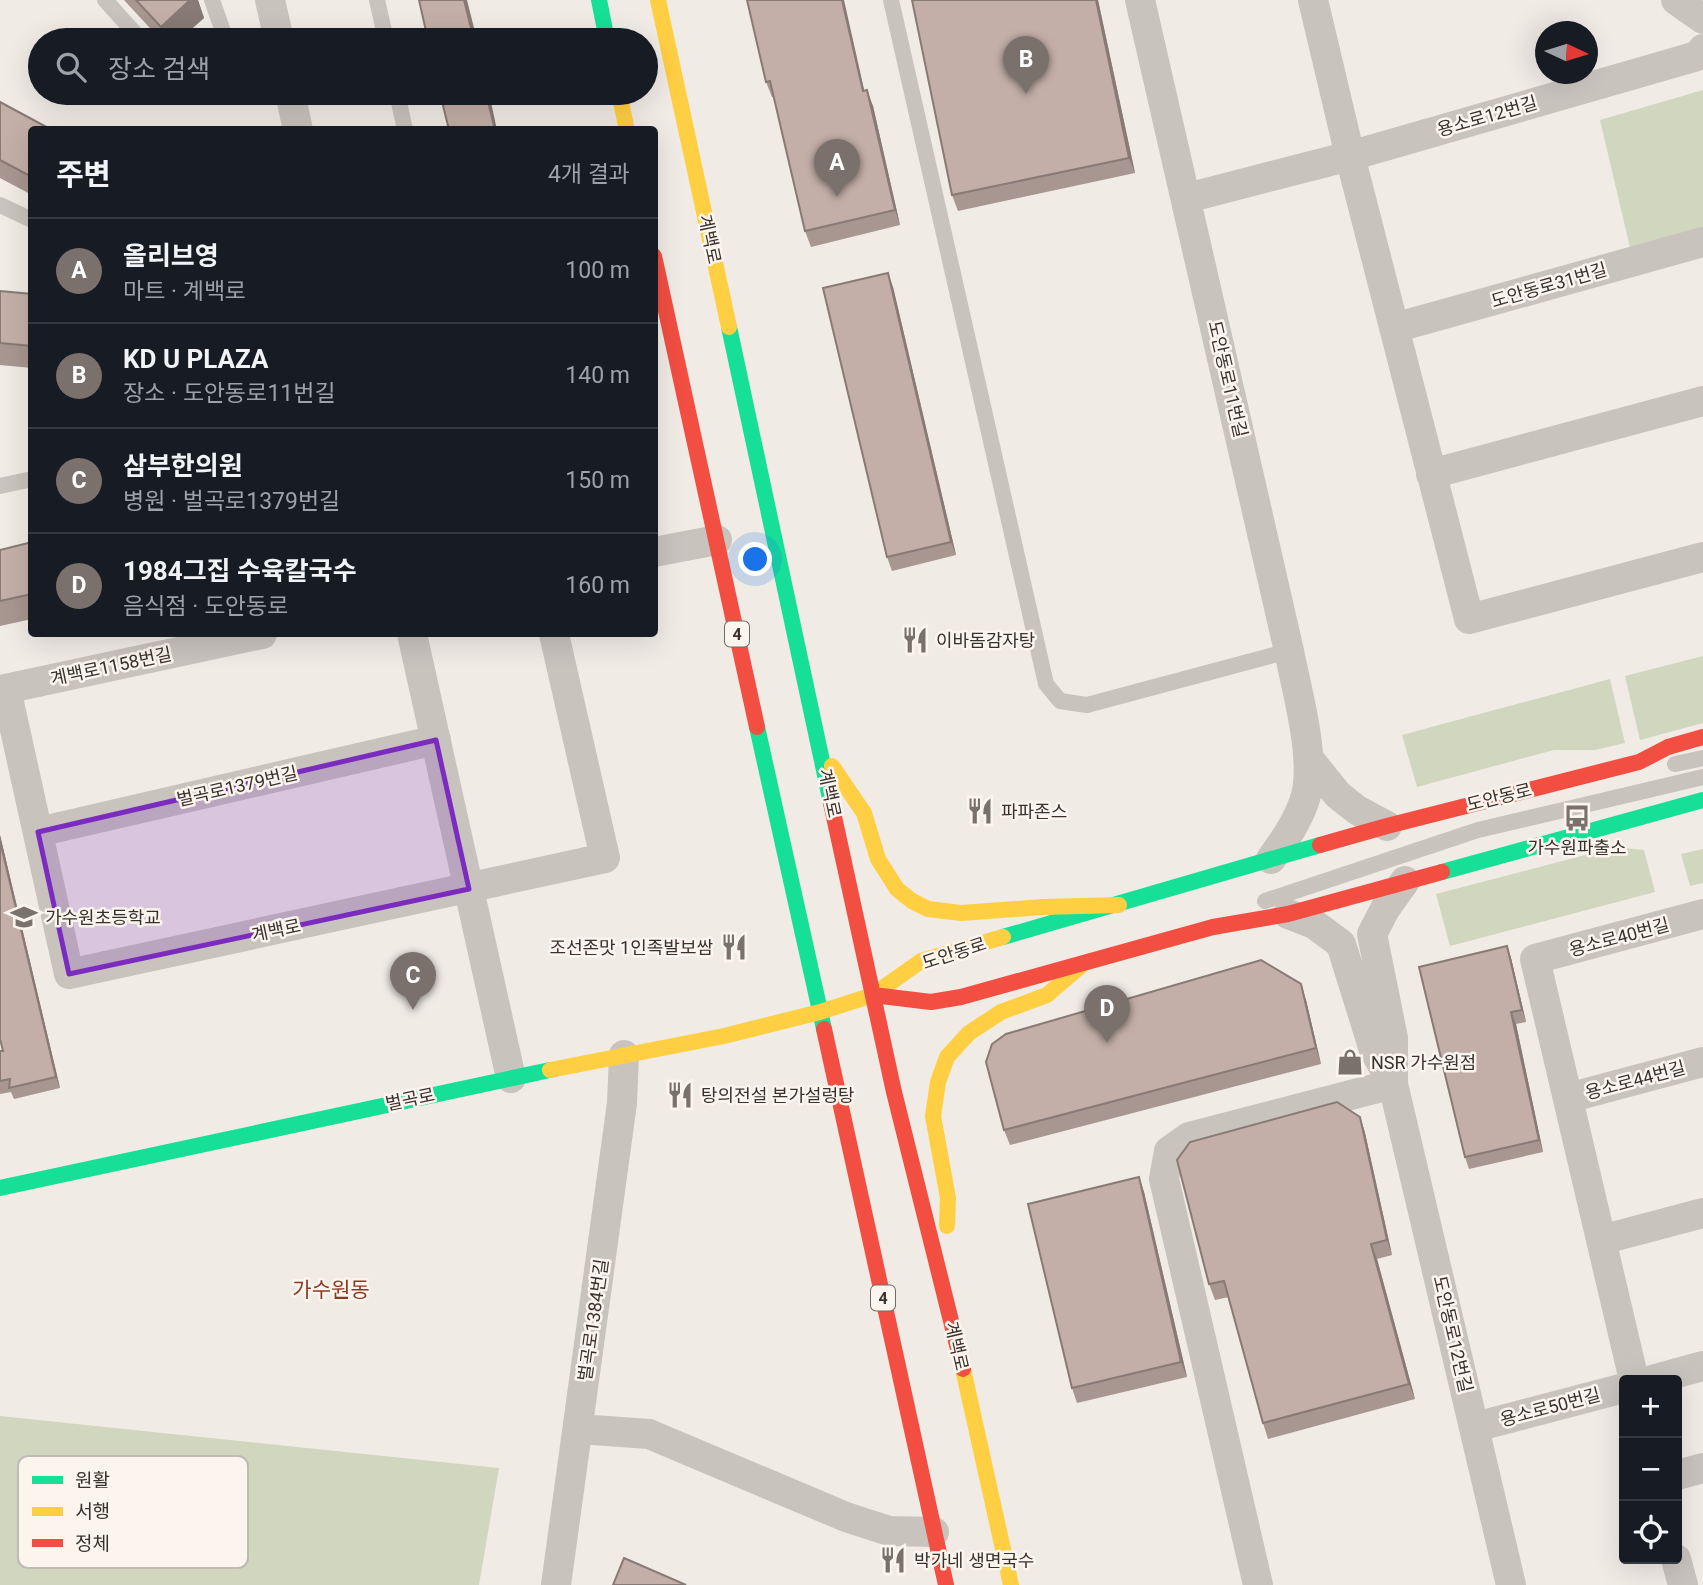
<!DOCTYPE html>
<html lang="ko">
<head>
<meta charset="utf-8">
<style>
  :root { --surface:#171b24; --page:#242831; --text:#f1f3f6; --muted:#9ea1a6; --line:#363941; --accent:#7a716c }
  body { margin:0; font-family:Roboto,"Noto Sans KR",sans-serif; background:var(--page); color:var(--text) }
  .controls { position:absolute; right:21px; bottom:21px; display:grid; overflow:hidden; border-radius:7px; box-shadow:0 7px 28px #0002 }
  .controls button { width:63px; height:63px; display:grid; place-items:center; padding:0; border:0; border-bottom:2px solid var(--line); background:var(--surface); color:var(--text); font:35px sans-serif }
  .compass { position:absolute; left:1535px; top:21px; width:63px; height:63px; border-radius:50%; background:var(--surface); box-shadow:0 7px 28px #0002; rotate:94deg }
  .you { position:absolute; left:756px; top:560px; width:24px; height:24px; margin:-18px; border:5px solid #fff; border-radius:50%; background:#1a73e8; box-shadow:0 0 0 10px #1a73e833 }
  .badge { display:grid; place-items:center; width:46px; height:46px; border-radius:50%; background:var(--accent); color:#fff; font-size:23px; font-weight:700 }
  .pin { position:absolute; translate:-50% -58px; filter:drop-shadow(0 2px 4px #0008) }
  .pin::after { content:''; position:absolute; top:37px; width:24px; height:21px; background:inherit; clip-path:polygon(0 0,100% 0,50% 100%) }
  .list { margin:0; padding:0; list-style:none }
  h2 { display:flex; justify-content:space-between; align-items:center; height:91px; margin:0; padding:0 28px; font-size:30px }
  h2 small { font-size:23px; font-weight:400; color:var(--muted) }
  .list li { display:grid; grid-template-columns:46px 1fr auto; gap:21px; align-items:center; box-sizing:border-box; height:105px; padding:0 28px; border-top:2px solid var(--line) }
  .list b { display:block; font-size:26px; white-space:nowrap }
  .list p { margin:0; font-size:23px; white-space:nowrap; color:var(--muted) }
  .list em { font-size:23px; font-style:normal; color:var(--muted) }
  .icon { flex:none; width:38px; height:38px; fill:none; stroke:currentColor; stroke-width:2; stroke-linecap:round; stroke-linejoin:round }
  .map { position:relative; flex:none; width:1703px; height:1585px; overflow:hidden }
  .search { position:absolute; background:var(--surface); box-shadow:0 7px 28px #0002; left:28px; top:28px; width:630px; height:77px; display:flex; align-items:center; gap:18px; box-sizing:border-box; padding:0 24px; border-radius:38px; color:var(--muted); font-size:26px }
  .panel { position:absolute; background:var(--surface); box-shadow:0 7px 28px #0002; left:28px; top:126px; width:630px; height:511px; border-radius:7px }
  .map>svg:first-child { display:block }
  .green { fill:#d1d6bf }
  .lines { fill:none; stroke-linecap:round; stroke-linejoin:round }
  .lane { stroke:#c9c3be; stroke-width:16 }
  .street { stroke:#c9c3be; stroke-width:30 }
  .fast { stroke:#16e098; stroke-width:16 }
  .slow { stroke:#ffcf43; stroke-width:16 }
  .jam { stroke:#f24e42; stroke-width:16 }
  .wall { fill:#a89690 }
  .shaded-wall { fill:#887a75 }
  .building { fill:#c3afa7; stroke:#887a75; stroke-width:2 }
  .marked { fill:#7b2cbf; fill-opacity:0.2; stroke:#7b2cbf; stroke-width:5; stroke-linejoin:round }
  .labels { text-anchor:middle; dominant-baseline:central; stroke-width:5; stroke-linejoin:round; paint-order:stroke }
  .shield { fill:#fbf5ee; stroke:#756b66; stroke-width:2 }
  .shield-label { font-size:16px; font-weight:bold; fill:#3b302b }
  .street-label { font-size:18px; fill:#3b302b; stroke:#fbf5ee }
  .poi-label { font-size:18px; fill:#3b302b; stroke:#fbf5ee; text-anchor:start }
  .quarter-label { font-size:21px; fill:#8c3b22; stroke:#fbf5ee }
  .key { fill:#fbf5ee; stroke:#c1bab4; stroke-width:2 }
  .key-label { font-size:19px; fill:#3b302b }
</style>
</head>
<body>
<div class="map">
<svg width="1703" height="1585" viewBox="0 0 1703 1585">
  <rect width="100%" height="100%" fill="#f0ebe5"/>
  <path class="green" d="M1703,90V236L1632,256L1600,120Z
    M1703,656V723L1640,740L1625,676Z
    M1610,679L1625,743L1595,750H1554L1417,787L1402,735Z
    M1616,847L1644,850L1655,892L1450,946L1436,894Z
    M1703,849V883L1690,886L1681,854Z
    M0,1416L499,1468L479,1585H0Z"/>
  <g class="lines">
    <path class="lane" d="M105,0L141,40
      M212,0L226,40
      M377,0L386,40
      M891,0L1046,684L1060,701L1087,705L1289,651
      M397,93L405,130
      M0,205L32,220
      M0,486L32,479
      M1675,764L1703,758
      M1265,901L1478,830L1703,777"/>
    <path class="street" d="M270,0L279,40
      M1140,0L1289,651C1297,692 1318,764 1304,802C1296,824 1284,841 1271,859
      M1313,0L1350,156L1469,619L1703,557
      M1676,0L1703,19
      M290,93L298,130
      M1187,198L1350,156L1697,56L1703,49
      M1394,328L1703,242
      M1431,474L1703,401
      M654,552L717,540
      M412,634L511,1078
      M6,689L69,974L605,858L554,634
      M0,690L262,634
      M1309,759L1338,795L1357,810L1387,826
      M38,832L436,740
      M1405,881L1385,909L1372,934L1393,1038V1084L1511,1585
      M1288,914L1314,924L1341,944L1374,1050L1391,1080
      M1568,1098L1703,1062
      M1601,1240L1703,1213
      M1634,1380L1535,959L1703,914
      M1652,1380L1703,1366
      M1475,1427L1624,1388
      M579,1429L649,1434L846,1517L889,1531L934,1532
      M1677,1475L1703,1468
      M1676,1559L1683,1585
      M556,1585L622,1103L624,1055
      M1258,1585L1164,1179L1169,1151L1189,1137L1393,1084"/>
    <path class="fast" d="M599,0L607,40
      M729,327L831,803
      M757,727L824,1029
      M1442,872L1703,800
      M1003,937L1320,845
      M0,1188L550,1070"/>
    <path class="slow" d="M658,0L729,327
      M619,93L627,130
      M832,766L864,813L878,859L897,889L912,901L928,909L961,913L1042,907L1119,905
      M550,1070L724,1036L820,1012L873,995L921,961L1003,937
      M947,1226L948,1198L933,1116L938,1082L947,1057L969,1033L1001,1012L1047,995L1083,964
      M963,1369L1011,1585"/>
    <path class="jam" d="M654,256L757,727
      M831,803L894,1092L963,1369
      M1320,845L1387,826L1639,762L1668,747L1703,737
      M873,995L931,1002L961,997L1213,927L1288,914L1442,872
      M824,1029L946,1585"/>
  </g>
  <path class="wall" d="M124,0H198L204,18L179,40H161Z
    M747,0L865,91L873,106L900,225L811,247L805,231L774,97H772L766,82Z
    M912,0H1098L1135,173L958,211L952,195Z
    M0,102L32,130V195L0,178Z
    M893,287L956,555L892,571L887,557Z
    M0,291L32,294V368L0,365Z
    M32,542V619L0,626V550Z
    M0,835L60,1088L14,1099L11,1092L0,1094V1051H3L0,1039Z
    M1507,946L1511,958L1526,1022L1516,1024L1543,1152L1469,1169L1465,1157Z
    M1306,1000L1321,1064L1010,1145L1004,1130Z
    M1360,1117L1365,1133L1392,1255L1377,1259L1415,1399L1268,1439L1263,1423L1229,1297L1215,1300L1209,1284Z
    M1139,1177L1144,1192L1187,1377L1077,1403L1072,1388Z"/>
  <path class="shaded-wall" d="M190,0H198L204,18L179,40H166L161,27Z
    M464,0H467L477,40H474Z
    M842,0H844L868,107L863,91Z
    M1096,0H1098L1135,173L1129,158Z
    M867,90L873,106L900,225L895,210Z
    M486,93H489L497,130H495Z
    M888,273L893,287L956,555L951,542Z
    M0,835L60,1088L56,1077L0,841Z
    M1507,946L1511,958L1526,1022L1522,1010Z
    M1301,984L1306,1000L1321,1064L1316,1048Z
    M1511,1012L1516,1024L1543,1152L1539,1140Z
    M1360,1117L1365,1133L1392,1255L1387,1240Z
    M1139,1177L1144,1192L1187,1377L1181,1362Z
    M1371,1244L1377,1259L1415,1399L1409,1384Z"/>
  <path class="building" d="M136,0H190L161,27Z
    M419,0H464L474,40H428Z
    M747,0H842L863,91L867,90L895,210L805,231L770,81L766,82Z
    M912,0H1096L1129,158L952,195Z
    M440,93H486L495,130H449Z
    M0,102L52,130H32V177L0,160Z
    M888,273L951,542L887,557L823,288Z
    M0,291L32,294V346L0,343Z
    M32,542V594L0,601V550Z
    M0,841L56,1077L9,1088L10,1079L0,1081V1051H3L0,1039Z
    M1507,946L1522,1010L1511,1012L1539,1140L1465,1157L1419,967Z
    M1261,960L1301,984L1316,1048L1004,1130L986,1062L992,1044L1006,1034Z
    M1337,1102L1360,1117L1387,1240L1371,1244L1409,1384L1263,1423L1224,1281L1209,1284L1177,1160L1190,1142Z
    M1139,1177L1181,1362L1072,1388L1028,1204Z
    M624,1558L686,1585H613Z"/>
  <path class="marked" d="M436,740L469,889L69,974L38,832Z"/>
  <defs>
    <g id="restaurant-bare" transform="scale(2.1)"><path d="M-5-6h1v4h1v-4h1v4h1v-4h1v5L-1.5 .5V6h-2V.5L-5-1ZM5-6V6H3V1.5H1.5Q1.5-4 5-6Z" fill="#7a716c" stroke="#fbf5ee" stroke-width="2.5" paint-order="stroke"/></g>
    <g id="bus-bare" transform="scale(2.1)"><path d="M-5-6H5V4H4V6H2V4H-2V6H-4V4H-5ZM-3.5-4V0h7V-4ZM-3.5 1.2v1.5H-2V1.2ZM2 1.2v1.5H3.5V1.2Z" fill="#7a716c" stroke="#fbf5ee" stroke-width="2.5" paint-order="stroke"/></g>
    <g id="school-bare" transform="scale(2.1)"><path d="M0-5L7-2L0 1L-7-2ZM-4 1L0 2.5L4 1V4Q0 6-4 4Z" fill="#7a716c" stroke="#fbf5ee" stroke-width="2.5" paint-order="stroke"/></g>
    <g id="shop-bare" transform="scale(2.1)"><path d="M-5-2.5h2.3a2.7 3.5 0 0 1 5.4 0H5L5.5 6h-11ZM-1.5-2.5h3a1.5 2.3 0 0 0-3 0Z" fill="#7a716c" stroke="#fbf5ee" stroke-width="2.5" paint-order="stroke"/></g>
  </defs>
  <g fill-rule="evenodd">
    <use href="#restaurant-bare" x="915" y="640"/>
    <use href="#restaurant-bare" x="980" y="811"/>
    <use href="#bus-bare" x="1577" y="818"/>
    <use href="#school-bare" x="24" y="917"/>
    <use href="#restaurant-bare" x="734" y="947"/>
    <use href="#shop-bare" x="1350" y="1062"/>
    <use href="#restaurant-bare" x="680" y="1095"/>
    <use href="#restaurant-bare" x="893" y="1560"/>
  </g>
  <g class="labels">
    <g class="shield">
      <rect x="725" y="621.5" width="24" height="25" rx="5"/>
      <rect x="871" y="1285.5" width="24" height="25" rx="5"/>
    </g>
    <g class="shield-label">
      <text x="737" y="634">4</text>
      <text x="883" y="1298">4</text>
    </g>
    <g class="street-label">
      <text transform="translate(1487 116) rotate(-16)">용소로12번길</text>
      <text transform="translate(710 239) rotate(78)">계백로</text>
      <text transform="translate(1549 285) rotate(-16)">도안동로31번길</text>
      <text transform="translate(1228 379) rotate(77)">도안동로11번길</text>
      <text transform="translate(111 666) rotate(-12)">계백로1158번길</text>
      <text transform="translate(237 786) rotate(-13)">벌곡로1379번길</text>
      <text transform="translate(830 793) rotate(78)">계백로</text>
      <text transform="translate(1499 797) rotate(-14)">도안동로</text>
      <text transform="translate(276 930) rotate(-12)">계백로</text>
      <text transform="translate(1619 937) rotate(-15)">용소로40번길</text>
      <text transform="translate(954 953) rotate(-18)">도안동로</text>
      <text transform="translate(1635 1080) rotate(-15)">용소로44번길</text>
      <text transform="translate(410 1099) rotate(-12)">벌곡로</text>
      <text transform="translate(593 1320) rotate(-82)">벌곡로1384번길</text>
      <text transform="translate(1453 1334) rotate(77)">도안동로12번길</text>
      <text transform="translate(957 1346) rotate(77)">계백로</text>
      <text transform="translate(1550 1407) rotate(-15)">용소로50번길</text>
    </g>
    <g class="poi-label">
      <text x="936" y="640">이바돔감자탕</text>
      <text x="1001" y="811">파파존스</text>
      <text x="1577" y="847" text-anchor="middle">가수원파출소</text>
      <text x="45" y="917">가수원초등학교</text>
      <text x="713" y="947" text-anchor="end">조선존맛 1인족발보쌈</text>
      <text x="1371" y="1062">NSR 가수원점</text>
      <text x="701" y="1095">탕의전설 본가설렁탕</text>
      <text x="914" y="1560">박가네 생면국수</text>
    </g>
    <g class="quarter-label">
      <text x="331" y="1290">가수원동</text>
    </g>
  </g>
  <rect x="18" y="1456" width="230" height="112" rx="10" class="key"/>
  <rect x="32" y="1476" width="31" height="8" fill="#16e098"/>
  <rect x="32" y="1507" width="31" height="9" fill="#ffcf43"/>
  <rect x="32" y="1539" width="31" height="8" fill="#f24e42"/>
  <g class="key-label">
    <text x="75" y="1487">원활</text>
    <text x="75" y="1518">서행</text>
    <text x="75" y="1550">정체</text>
  </g>
</svg>
<div class="controls">
<button>+</button>
<button>−</button>
<button><svg class="icon" aria-label="locate" viewBox="0 0 24 24"><circle cx="12" cy="12" r="6"/><path d="M12 2v4M12 18v4M2 12h4M18 12h4"/></svg></button>
</div>
<svg class="compass" viewBox="-18 -18 36 36"><path d="M0-13l5 13h-10z" fill="#e53935"/><path d="M0 13l5-13h-10z" fill="#9ea1a6"/></svg>
<div class="you"></div>
<div class="pin badge" style="left:837px;top:197px">A</div>
<div class="pin badge" style="left:1026px;top:94px">B</div>
<div class="pin badge" style="left:413px;top:1010px">C</div>
<div class="pin badge" style="left:1107px;top:1043px">D</div>
<div class="search"><svg class="icon" aria-label="search" viewBox="0 0 24 24"><circle cx="10" cy="10" r="6"/><path d="M15 15l6 6"/></svg>장소 검색</div>
<section class="panel">
<h2>주변<small>4개 결과</small></h2>
<ul class="list">
<li><span class="badge">A</span><div><b>올리브영</b><p>마트 · 계백로</p></div><em>100 m</em></li>
<li><span class="badge">B</span><div><b>KD U PLAZA</b><p>장소 · 도안동로11번길</p></div><em>140 m</em></li>
<li><span class="badge">C</span><div><b>삼부한의원</b><p>병원 · 벌곡로1379번길</p></div><em>150 m</em></li>
<li><span class="badge">D</span><div><b>1984그집 수육칼국수</b><p>음식점 · 도안동로</p></div><em>160 m</em></li>
</ul>
</section>
</div>
</body>
</html>
